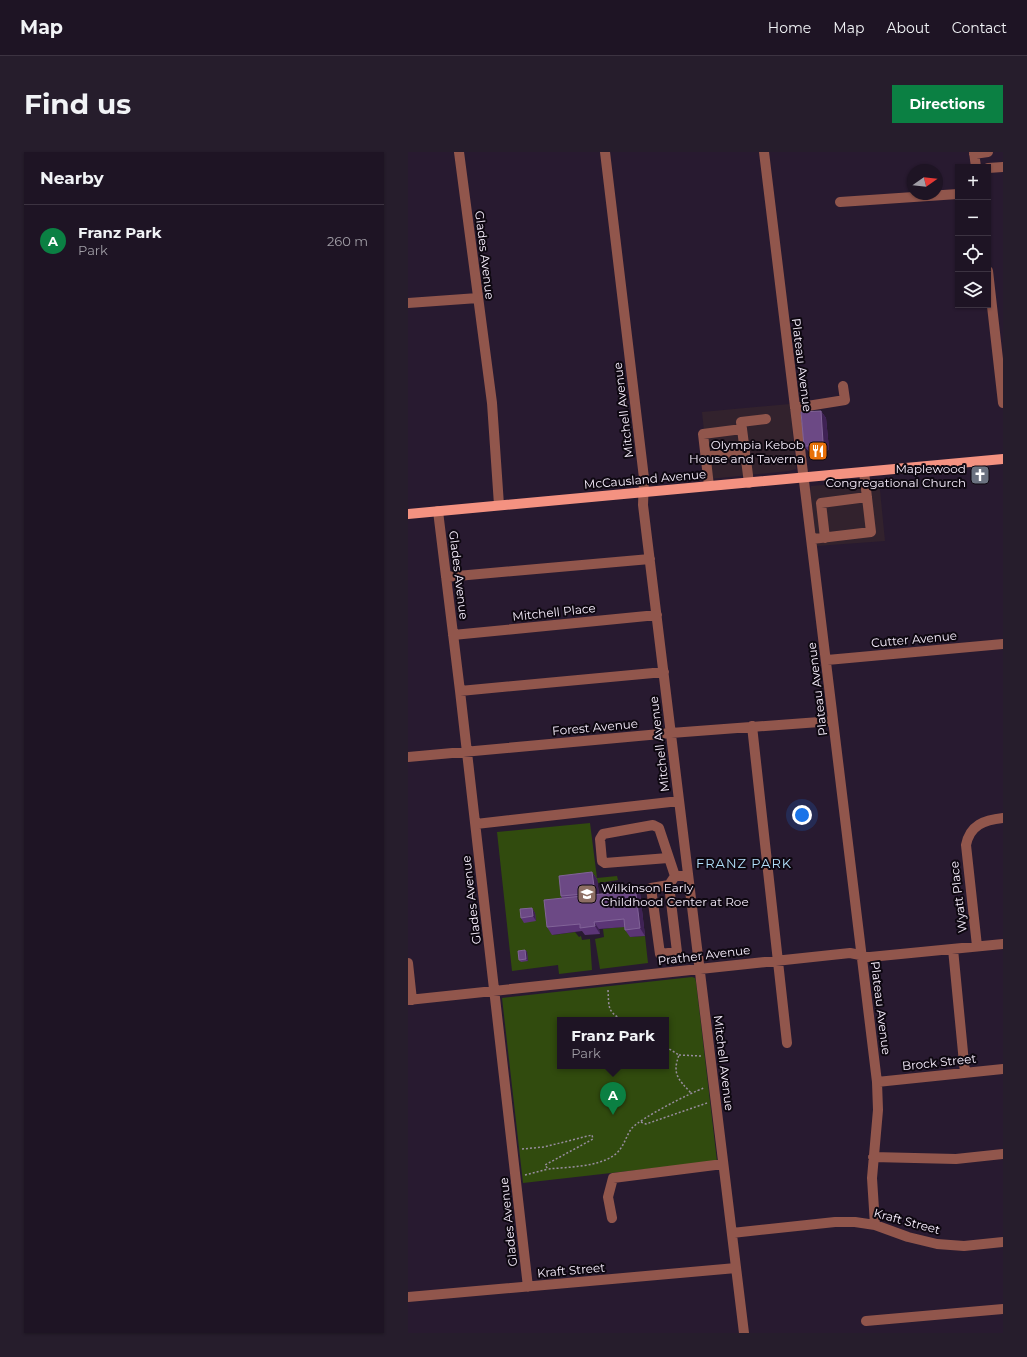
<!DOCTYPE html>
<html lang="en">
<head>
<meta charset="utf-8">
<style>
  :root { --surface:#1e1424; --page:#261d2c; --text:#f1f3f6; --muted:#a19ea6; --line:#3c3341; --accent:#0b8043 }
  body { margin:0; font-family:Montserrat,sans-serif; background:var(--page); color:var(--text) }
  .controls { position:absolute; right:12px; top:12px; display:grid; overflow:hidden; border-radius:0px; box-shadow:0 1px 3px #0004 }
  .controls button { width:36px; height:36px; display:grid; place-items:center; padding:0; border:0; border-bottom:1px solid var(--line); background:var(--surface); color:var(--text); font:20px sans-serif }
  .compass { position:absolute; left:499px; top:12px; width:36px; height:36px; border-radius:50%; background:var(--surface); box-shadow:0 1px 3px #0004; rotate:76deg }
  .you { position:absolute; left:394px; top:663px; width:14px; height:14px; margin:-10px; border:3px solid #fff; border-radius:50%; background:#1a73e8; box-shadow:0 0 0 6px #1a73e833 }
  .badge { display:grid; place-items:center; width:26px; height:26px; border-radius:50%; background:var(--accent); color:#fff; font-size:13px; font-weight:700 }
  .pin { position:absolute; translate:-50% -33px; filter:drop-shadow(0 1px 2px #0008) }
  .pin::after { content:''; position:absolute; top:21px; width:14px; height:12px; background:inherit; clip-path:polygon(0 0,100% 0,50% 100%) }
  .popup { position:absolute; left:149px; top:865px; width:112px; height:52px; box-sizing:border-box; display:grid; place-content:center; border-radius:0px; background:var(--surface); filter:drop-shadow(0 1px 3px #0005); font-size:13px; white-space:nowrap; color:var(--muted) }
  .popup b { font-size:15px; color:var(--text) }
  .popup::after { content:''; position:absolute; left:50%; top:100%; margin-left:-8px; border:8px solid transparent; border-top-color:var(--surface) }
  .list { margin:0; padding:0; list-style:none }
  h2 { display:flex; justify-content:space-between; align-items:center; height:52px; margin:0; padding:0 16px; font-size:17px }
  h2 small { font-size:13px; font-weight:400; color:var(--muted) }
  .list li { display:grid; grid-template-columns:26px 1fr auto; gap:12px; align-items:center; box-sizing:border-box; height:72px; padding:0 16px; border-top:1px solid var(--line) }
  .list b { display:block; font-size:15px; white-space:nowrap }
  .list p { margin:0; font-size:13px; white-space:nowrap; color:var(--muted) }
  .list em { font-size:13px; font-style:normal; color:var(--muted) }
  .icon { flex:none; width:22px; height:22px; fill:none; stroke:currentColor; stroke-width:2; stroke-linecap:round; stroke-linejoin:round }
  .map { position:relative; flex:none; width:595px; height:1181px; overflow:hidden; border-radius:0px }
  header { display:flex; align-items:center; gap:24px; box-sizing:border-box; height:56px; padding:0 20px; background:var(--surface); border-bottom:1px solid var(--line) }
  header strong { font-size:19px }
  nav { display:flex; gap:22px; margin-inline-start:auto; font-size:14px }
  .intro { display:flex; align-items:center; justify-content:space-between; box-sizing:border-box; height:96px; padding:0 24px }
  h1 { margin:0; font-size:28px }
  .button { padding:10px 18px; border-radius:0px; background:var(--accent); color:#fff; font-size:14px; font-weight:700 }
  main { display:flex; gap:24px; padding:0 24px }
  aside { flex:1; background:var(--surface); border-radius:0px; box-shadow:0 1px 3px #0004 }
  .map>svg:first-child { display:block }
  .commercial { fill:#32222d }
  .green { fill:#314b0e; fill-rule:evenodd }
  .lines { fill:none; stroke-linecap:round; stroke-linejoin:round }
  .path { stroke:#988d9f; stroke-width:1.5; stroke-dasharray:2 2; stroke-linecap:butt }
  .minor { stroke:#91564c; stroke-width:10 }
  .major { stroke:#f49281; stroke-width:10 }
  .wall { fill:#5b3576 }
  .shaded-wall { fill:#3f2254 }
  .building { fill:#6c4985; stroke:#816398 }
  .labels { text-anchor:middle; dominant-baseline:central; stroke-width:4; stroke-linejoin:round; paint-order:stroke }
  .street-label { font-size:12px; fill:#f7eefd; stroke:#0e0811 }
  .poi-label { font-size:12px; fill:#f7eefd; stroke:#0e0811; text-anchor:end }
  .neighbourhood-label { font-size:13px; letter-spacing:1px; fill:#b2e0fa; stroke:#0e0811 }
</style>
</head>
<body>
<header>
<strong>Map</strong>
<nav><a>Home</a><a>Map</a><a>About</a><a>Contact</a></nav>
</header>
<div class="intro"><h1>Find us</h1><a class="button">Directions</a></div>
<main>
<aside>
<h2>Nearby<small></small></h2>
<ul class="list">
<li><span class="badge">A</span><div><b>Franz Park</b><p>Park</p></div><em>260 m</em></li>
</ul>
</aside>
<div class="map">
<svg width="595" height="1181" viewBox="0 0 595 1181">
  <rect width="100%" height="100%" fill="#281a30"/>
  <path class="commercial" d="M382,252L388,317L381,319L301,327L294,260Z
    M471,328L477,389L409,394L402,338L403,334Z"/>
  <path class="green" d="M182,671L189,726L209,724L210,728L190,731L189,728L158,752L145,783L167,780L171,785L173,784L174,788L182,787L184,818L151,822L150,813L104,819L89,680Z
    M221,774L222,785L237,784L240,811L192,817L187,787L196,785L195,777Z
    M284,825L287,826L288,830L309,1009L115,1031L94,846ZM152,868H258V914H152Z"/>
  <g class="lines">
    <path class="path" d="M200,838C201,855 199,859 214,868
      M258,895L271,903C264,922 270,927 283,941
      M271,903L293,904
      M233,970L238,972L299,951
      M114,997L136,995L184,983L185,987L137,1013L140,1017C161,1015 188,1015 205,1004C216,997 217,985 224,976C233,966 282,941 296,936
      M117,1023L140,1017"/>
    <path class="minor" d="M51,0L84,251L91,353
      M197,0L236,326L235,353L336,1181
      M356,0L469,930L470,958L464,1026L467,1073
      M566,0L568,15
      M566,2L580,0
      M580,16L595,15
      M432,50L550,42
      M580,119L595,251
      M0,151L70,146
      M387,256L437,248L435,234
      M334,277L333,270L358,267
      M297,305L337,299
      M301,334L295,282L334,277L341,331
      M30,359L52,539L120,1135
      M417,386L413,351L459,345
      M404,387L463,380L456,320
      M38,425L242,407
      M45,483L249,463
      M419,508L595,492
      M52,539L256,520
      M344,574L379,891
      M0,605L263,581L425,569
      M68,672L271,649
      M260,706L197,711L194,709L192,687L195,682L245,673L251,676L267,724H280
      M261,733L269,800L252,802L243,736L261,733L267,724
      M569,794L558,693C562,673 576,668 595,666
      M545,797L557,921
      M0,811L4,848
      M0,848L442,801L462,805L595,792
      M469,930L595,917
      M465,1005L548,1007L595,1002
      M204,1066L200,1045L205,1026L315,1012
      M324,1081L427,1070H447L467,1073L500,1085L529,1092L556,1094L595,1090
      M0,1145L328,1116
      M458,1169L595,1157"/>
    <path class="major" d="M0,362L595,307"/>
  </g>
  <path class="wall" d="M413,259L418,266L421,297L417,301H402L396,294Z
    M184,720L189,727L191,742L213,740L227,734L232,741L237,784L222,785L217,778V775L191,777L192,782L177,783L174,779L144,783L139,775L154,746L153,744Z
    M124,756L127,761L128,769L116,771L113,766Z
    M117,798L119,800L120,809L113,810L111,808Z"/>
  <path class="shaded-wall" d="M413,259L418,266L421,297L417,301L412,294Z
    M184,720L189,727L192,748L187,741Z
    M227,734L232,741L237,784L232,776Z
    M124,756L127,761L128,769L125,764Z
    M186,770L191,777L192,782L187,774Z
    M117,798L119,800L120,809L118,807Z"/>
  <path class="building" d="M413,259L415,290L412,294H396L393,260Z
    M184,720L187,741L153,744L151,724Z
    M227,734L232,776L217,778L216,767L186,770L187,774L172,776V772L139,775L136,748L213,740L212,736Z
    M124,756L125,764L113,766L112,757Z
    M117,798L118,807L111,808L110,799Z"/>
  <defs>
    <g id="restaurant-square" transform="scale(1)"><rect x="-9" y="-9" width="18" height="18" rx="4" fill="#e8710a" stroke="#0e0811"/><path d="M-5-6h1v4h1v-4h1v4h1v-4h1v5L-1.5 .5V6h-2V.5L-5-1ZM5-6V6H3V1.5H1.5Q1.5-4 5-6Z" fill="#fff"/></g>
    <g id="church-square" transform="scale(1)"><rect x="-9" y="-9" width="18" height="18" rx="4" fill="#6b7280" stroke="#0e0811"/><path d="M-1.2-6h2.4v3.5h3.3v2.4h-3.3V6h-2.4V-.1h-3.3v-2.4h3.3Z" fill="#fff"/></g>
    <g id="school-square" transform="scale(1)"><rect x="-9" y="-9" width="18" height="18" rx="4" fill="#8d6e63" stroke="#0e0811"/><path d="M0-5L7-2L0 1L-7-2ZM-4 1L0 2.5L4 1V4Q0 6-4 4Z" fill="#fff"/></g>
  </defs>
  <g fill-rule="evenodd">
    <use href="#restaurant-square" x="410" y="299"/>
    <use href="#church-square" x="572" y="323"/>
    <use href="#school-square" x="179" y="742"/>
  </g>
  <g class="labels">
    <g class="street-label">
      <text transform="translate(77 103) rotate(83)">Glades Avenue</text>
      <text transform="translate(394 213) rotate(83)">Plateau Avenue</text>
      <text transform="translate(215 258) rotate(-97)">Mitchell Avenue</text>
      <text transform="translate(237 327) rotate(-5)">McCausland Avenue</text>
      <text transform="translate(51 423) rotate(83)">Glades Avenue</text>
      <text transform="translate(146 460) rotate(-6)">Mitchell Place</text>
      <text transform="translate(506 487) rotate(-5)">Cutter Avenue</text>
      <text transform="translate(409 537) rotate(-97)">Plateau Avenue</text>
      <text transform="translate(187 575) rotate(-5)">Forest Avenue</text>
      <text transform="translate(251 592) rotate(-97)">Mitchell Avenue</text>
      <text transform="translate(550 745) rotate(-97)">Wyatt Place</text>
      <text transform="translate(63 748) rotate(-97)">Glades Avenue</text>
      <text transform="translate(296 803) rotate(-7)">Prather Avenue</text>
      <text transform="translate(473 856) rotate(83)">Plateau Avenue</text>
      <text transform="translate(531 910) rotate(-6)">Brock Street</text>
      <text transform="translate(316 911) rotate(83)">Mitchell Avenue</text>
      <text transform="translate(499 1069) rotate(15)">Kraft Street</text>
      <text transform="translate(100 1070) rotate(-96)">Glades Avenue</text>
      <text transform="translate(163 1118) rotate(-5)">Kraft Street</text>
    </g>
    <g class="poi-label">
      <text x="396" y="292">Olympia Kebob<tspan x="396" dy="14">House and Taverna</tspan></text>
      <text x="558" y="316">Maplewood<tspan x="558" dy="14">Congregational Church</tspan></text>
      <text x="193" y="735" text-anchor="start">Wilkinson Early<tspan x="193" dy="14">Childhood Center at Roe</tspan></text>
    </g>
    <g class="neighbourhood-label">
      <text x="336" y="711">FRANZ PARK</text>
    </g>
  </g>
</svg>
<div class="controls">
<button>+</button>
<button>−</button>
<button><svg class="icon" aria-label="locate" viewBox="0 0 24 24"><circle cx="12" cy="12" r="6"/><path d="M12 2v4M12 18v4M2 12h4M18 12h4"/></svg></button>
<button><svg class="icon" aria-label="layers" viewBox="0 0 24 24"><path d="M12 4l9 5-9 5-9-5zM3 14l9 5 9-5"/></svg></button>
</div>
<svg class="compass" viewBox="-18 -18 36 36"><path d="M0-13l5 13h-10z" fill="#e53935"/><path d="M0 13l5-13h-10z" fill="#a19ea6"/></svg>
<div class="you"></div>
<div class="pin badge" style="left:205px;top:963px">A</div>
<div class="popup"><b>Franz Park</b>Park</div>
</div>
</main>
</body>
</html>
